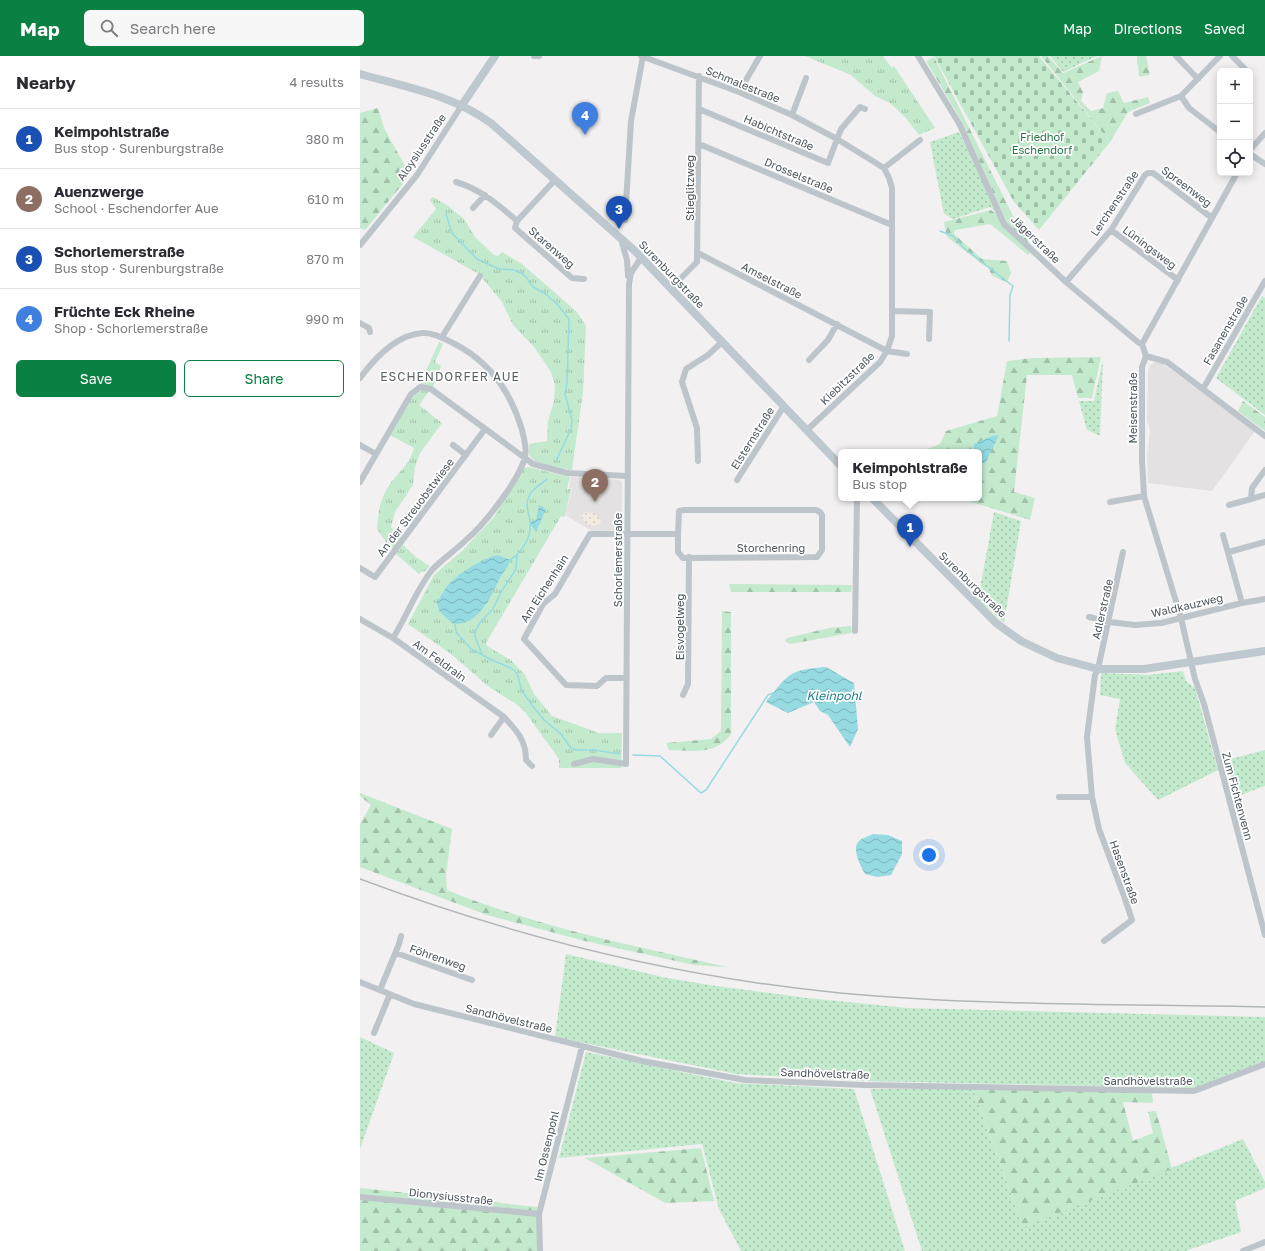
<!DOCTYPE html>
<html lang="en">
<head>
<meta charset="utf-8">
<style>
  :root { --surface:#fff; --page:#f7f7f7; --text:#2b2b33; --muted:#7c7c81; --line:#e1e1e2; --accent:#0b8043 }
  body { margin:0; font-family:"Golos Text",sans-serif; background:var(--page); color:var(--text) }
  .controls { position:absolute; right:12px; top:12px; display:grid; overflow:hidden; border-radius:6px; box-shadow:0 2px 10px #0003 }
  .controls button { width:36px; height:36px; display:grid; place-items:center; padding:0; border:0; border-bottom:1px solid var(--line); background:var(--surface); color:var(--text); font:20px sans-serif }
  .you { position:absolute; left:569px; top:799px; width:14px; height:14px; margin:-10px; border:3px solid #fff; border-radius:50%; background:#1a73e8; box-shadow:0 0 0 6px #1a73e833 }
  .badge { display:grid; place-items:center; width:26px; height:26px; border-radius:50%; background:var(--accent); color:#fff; font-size:13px; font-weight:700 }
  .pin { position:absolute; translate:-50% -33px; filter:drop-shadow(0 1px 2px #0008) }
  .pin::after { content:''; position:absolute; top:21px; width:14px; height:12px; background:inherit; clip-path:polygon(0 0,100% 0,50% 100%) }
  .popup { position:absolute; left:478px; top:393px; width:144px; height:52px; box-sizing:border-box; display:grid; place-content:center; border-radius:6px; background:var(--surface); filter:drop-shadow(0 1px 3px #0005); font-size:13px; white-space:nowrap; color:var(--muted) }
  .popup b { font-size:15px; color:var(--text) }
  .popup::after { content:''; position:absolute; left:50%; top:100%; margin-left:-8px; border:8px solid transparent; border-top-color:var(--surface) }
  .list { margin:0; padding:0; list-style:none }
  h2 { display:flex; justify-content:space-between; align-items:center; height:52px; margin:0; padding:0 16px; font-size:17px }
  h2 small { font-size:13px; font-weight:400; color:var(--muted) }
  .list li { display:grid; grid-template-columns:26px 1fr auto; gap:12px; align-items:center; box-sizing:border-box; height:60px; padding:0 16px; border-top:1px solid var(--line) }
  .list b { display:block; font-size:15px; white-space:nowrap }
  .list p { margin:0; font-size:13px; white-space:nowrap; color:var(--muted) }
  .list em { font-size:13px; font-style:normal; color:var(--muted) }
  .actions { display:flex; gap:8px; padding:12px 16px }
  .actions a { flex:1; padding:9px 0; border:1px solid var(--accent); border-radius:6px; text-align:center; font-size:14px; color:var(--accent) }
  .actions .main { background:var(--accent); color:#fff }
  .icon { flex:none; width:22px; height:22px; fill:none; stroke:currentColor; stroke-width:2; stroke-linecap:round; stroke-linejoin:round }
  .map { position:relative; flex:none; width:905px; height:1195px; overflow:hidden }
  header { display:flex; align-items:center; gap:24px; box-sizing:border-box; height:56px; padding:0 20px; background:var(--accent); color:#fff }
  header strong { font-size:19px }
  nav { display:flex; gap:22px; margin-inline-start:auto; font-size:14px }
  .search { width:280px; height:36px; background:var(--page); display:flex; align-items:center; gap:10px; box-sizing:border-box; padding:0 14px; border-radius:6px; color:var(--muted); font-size:15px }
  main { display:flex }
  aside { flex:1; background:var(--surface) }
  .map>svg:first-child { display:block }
  .education { fill:#e3e1e1 }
  .grass { fill:url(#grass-dots) }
  .forest { fill:url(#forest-firs) }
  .sand { fill:url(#sand-dots) }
  .cemetery { fill:url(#cemetery-stones) }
  .park { fill:url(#park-tufts) }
  .water { fill:url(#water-waves) }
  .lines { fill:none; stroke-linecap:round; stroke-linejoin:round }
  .stream { stroke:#96dae2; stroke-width:1.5 }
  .street { stroke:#bdc5cb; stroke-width:6 }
  .secondary { stroke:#bec8cf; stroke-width:8 }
  .rail { stroke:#b3b6b9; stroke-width:1.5 }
  .labels { text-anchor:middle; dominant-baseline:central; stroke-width:3.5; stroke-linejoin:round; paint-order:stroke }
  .street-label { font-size:11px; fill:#4a545b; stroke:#fff }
  .park-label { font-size:11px; fill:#237443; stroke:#fff }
  .neighbourhood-label { font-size:12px; letter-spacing:1px; fill:#5d6164; stroke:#fff }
  .water-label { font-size:12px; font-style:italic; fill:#1d818c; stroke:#fff }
</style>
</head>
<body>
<header>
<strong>Map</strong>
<div class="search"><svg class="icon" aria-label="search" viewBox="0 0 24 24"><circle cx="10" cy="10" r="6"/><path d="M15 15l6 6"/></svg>Search here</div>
<nav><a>Map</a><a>Directions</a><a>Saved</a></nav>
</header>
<main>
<aside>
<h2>Nearby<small>4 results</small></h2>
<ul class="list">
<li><span class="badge" style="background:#1a4fb4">1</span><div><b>Keimpohlstraße</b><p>Bus stop · Surenburgstraße</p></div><em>380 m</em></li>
<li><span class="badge" style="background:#8d6e63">2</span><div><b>Auenzwerge</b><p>School · Eschendorfer Aue</p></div><em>610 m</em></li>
<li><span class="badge" style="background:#1a4fb4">3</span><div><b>Schorlemerstraße</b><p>Bus stop · Surenburgstraße</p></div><em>870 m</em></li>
<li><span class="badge" style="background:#3f7fe0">4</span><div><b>Früchte Eck Rheine</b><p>Shop · Schorlemerstraße</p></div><em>990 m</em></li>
</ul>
<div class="actions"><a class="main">Save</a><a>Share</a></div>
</aside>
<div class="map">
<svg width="905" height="1195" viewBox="0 0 905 1195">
  <defs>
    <pattern id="grass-dots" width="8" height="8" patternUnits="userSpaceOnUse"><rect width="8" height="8" fill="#c4eace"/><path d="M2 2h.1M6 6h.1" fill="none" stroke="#a1c0aa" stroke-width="1.8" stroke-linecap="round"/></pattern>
    <pattern id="forest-firs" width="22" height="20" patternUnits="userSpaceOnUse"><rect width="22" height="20" fill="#c4eace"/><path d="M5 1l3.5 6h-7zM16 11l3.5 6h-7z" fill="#a1c0aa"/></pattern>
    <pattern id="sand-dots" width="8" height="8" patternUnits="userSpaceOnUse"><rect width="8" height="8" fill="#f1ebe2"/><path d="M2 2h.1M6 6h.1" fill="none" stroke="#d0ccc4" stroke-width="1.8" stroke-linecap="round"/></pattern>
    <pattern id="cemetery-stones" width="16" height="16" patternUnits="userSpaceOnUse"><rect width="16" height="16" fill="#c4eace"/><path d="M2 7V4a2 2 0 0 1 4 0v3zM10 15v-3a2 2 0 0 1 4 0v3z" fill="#a1c0aa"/></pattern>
    <pattern id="park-tufts" width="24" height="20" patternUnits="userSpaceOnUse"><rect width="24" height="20" fill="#c4eace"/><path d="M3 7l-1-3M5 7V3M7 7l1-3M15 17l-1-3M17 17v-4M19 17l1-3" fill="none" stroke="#a1c0aa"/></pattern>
    <pattern id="water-waves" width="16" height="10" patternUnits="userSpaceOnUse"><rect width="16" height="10" fill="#96dae2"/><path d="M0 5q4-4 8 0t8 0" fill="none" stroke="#7cb3ba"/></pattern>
  </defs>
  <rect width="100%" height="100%" fill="#f2f0f0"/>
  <path class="education" d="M796,306L803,308L895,375L852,435L788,427L787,400L790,375L787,364L788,316L790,309Z
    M211,421L259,424L262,426V469L260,474L232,475L205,459L212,433L209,432Z"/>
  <path class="grass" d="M690,0H737L703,16Z
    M599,76L643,161L630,151L593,163L584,158L570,86Z
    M902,240L905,242V359L856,322Z
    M743,303L740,380L727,374L719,345H734Z
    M634,456L661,465L644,567L618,544Z
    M823,615L826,625L835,632L858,714L798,744L765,707L755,673L760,643L740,639L741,617L788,619Z
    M905,694V730L878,740L867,704Z
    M206,898L307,922L356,930L447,942L548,952L905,961V1005L837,1032L504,1025L376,1018L195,981Z
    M0,981L34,997L0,1093Z
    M226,996L375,1027L494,1033L545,1195H381L359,1153L342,1088L199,1102Z
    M510,1033H613L663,1171L883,1083L905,1126V1132L875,1145L881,1176L825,1195H562Z"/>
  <path class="forest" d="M681,0H688L703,17L742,0L739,15L718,26L723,36L721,45L731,55L743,52L747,37L758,35L764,47L788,41L790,47L768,56L750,86Z
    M777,0H786L790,19L779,21Z
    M574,1L655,164L671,182L668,186L675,193L668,199L630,168L595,174L594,178L622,203L647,205L651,217L647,226L632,220L629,213L587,181L584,166L631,154L646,165L601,64L566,5Z
    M18,52L24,72L50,119L5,174L0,172V57Z
    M741,301L732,342H718L712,319H667L654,436L675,442L670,464L598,442H619V396H560L580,388L586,375L637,360L647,305L673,302Z
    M883,345L905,361V375L878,355Z
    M369,528L492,529L491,536H371Z
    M362,555L371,556V678C357,699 332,695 309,694L306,687L351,683L361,675Z
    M491,570L492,577L430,588L425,585L427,582L469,572Z
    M0,737L92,773L86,819L87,834C177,871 272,889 367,911L334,909L225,885L127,859L0,811V768L11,749L0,740Z
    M613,1033L792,1036L793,1047L763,1046L773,1085L793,1077L788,1056L796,1055L812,1113L663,1171Z
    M341,1092L354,1145L305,1147L225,1102Z
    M0,1132L177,1151L182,1195H0Z"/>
  <path class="sand" d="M225,456L234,457L241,464L240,468L231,471L222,464V459Z"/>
  <path class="cemetery" d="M574,0H679L750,86L679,174L654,146Z"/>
  <path class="park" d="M445,0H523L532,12L534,10L575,72L559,79L545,61L530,47L515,40L491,19Z
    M73,141L88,150L104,163L115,181L134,199L138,200L142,196L162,208L217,256L226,270L223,336L212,414C203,413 174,408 170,400C168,397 169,391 169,388L187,385L188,365L194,345L195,329L191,316L174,291L153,269L142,246L119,218L53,181L76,153L70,144Z
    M79,286L83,288L75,306L81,310L73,331L60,328Z
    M59,334L69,335L59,349L82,367L60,397L55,411L53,429L35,456L31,471L41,482L32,494L17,473C18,457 20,442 30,428C40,414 48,411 54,392L30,379L54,339Z
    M168,411L210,421L207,433H211L205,459L204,461L201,460L126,587L127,590L151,604L165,619L174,638L192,660L239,677H262L261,712H199V703L165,656L155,647L129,631L91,598L48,568L74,519L103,494L134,461L164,412Z
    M43,489L56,501L70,510L64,516L62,515L59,518L36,498Z"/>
  <path class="water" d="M639,379L626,406L622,407L619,404V396H614V388L632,380Z
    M179,449L186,453L176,476L171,469V466L176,464Z
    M138,499L150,504C149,510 144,515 141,520C132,538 118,573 92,567L79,555L77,546C82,538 87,529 94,523C103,515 126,501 138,499Z
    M466,611L494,627L498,673L490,691L468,659L460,655L454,646L428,657L406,646C429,617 429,614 466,611Z
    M513,778L528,779L542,785V798L531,819L517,821L505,818C501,810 491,793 499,785C502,782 509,780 513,778Z"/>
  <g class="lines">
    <path class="stream" d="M86,158L92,177L117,203L139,213L154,214L161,217L166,221L172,230L187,239L198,249L209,263L207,327L205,338L212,364L211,373L196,405
      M580,175L593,180L605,193L653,230L650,239L649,285
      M150,504C163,496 172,480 170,464C168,455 165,449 169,440C172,433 181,428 187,423
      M95,568L96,576L111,593L132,604L151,612L157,617L162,635L172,649L184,664L201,678L211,692L215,694H234L260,698
      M122,598L115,581V575L121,565L133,553L141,536L156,513L157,499
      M273,699L300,700L341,737L346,734L408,639L413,637"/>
    <path class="street" d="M174,0H179
      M281,0L379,36L432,59L477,83L524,112L529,122L532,132V280L527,295L520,306L447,374
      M558,0L600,69L644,168L706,226L779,287L782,288
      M816,0L838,23
      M872,0L887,15
      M379,36L400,0
      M821,40L829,52L860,76
      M339,53L468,107L481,73L500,51L505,53
      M776,58L821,40L860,0
      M432,59L446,22
      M339,88L532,169
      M890,94L905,77
      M890,98L905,108
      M524,112L560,84
      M96,126C120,133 139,149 157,165L195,124
      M113,152L125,139
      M265,164L271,65L283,0
      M157,165L155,172L212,222L224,223
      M751,174L818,224
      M261,183L267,204L268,220
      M0,189L57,119L102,49
      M338,197L527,295L547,298
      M706,226L751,174L785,119L788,117H793L852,162
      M311,232L337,206L339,20
      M532,255L570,256L569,283
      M0,267L9,272L10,276
      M82,281L120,220
      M786,300L782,311V405L784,440L821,562L835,623L844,648L905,879
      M786,300L782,288L877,117
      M786,300L807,306L905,380
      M449,304L468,284L477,268
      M0,322C14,303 36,279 62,277C72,276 84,282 93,287C129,305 151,336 162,374C164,382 167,392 165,401C159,424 125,468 106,484C96,494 82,503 72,514C56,534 47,560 33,582
      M843,333L905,225
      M0,389L16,398
      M93,389L106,399
      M338,405L337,372L322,326L326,313L348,299L362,286
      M377,424L424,350
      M0,426L51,338L60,331L71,333L173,408L207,417L267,420
      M891,443L905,439
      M750,446L784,440
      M869,449L891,443L892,432L905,414
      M863,479L882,547
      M869,496L905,486
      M0,512L15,521L125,373
      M729,561L749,566L775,569L801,567L882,547L905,543
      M0,563L33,582L144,661C157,675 166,684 166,704L172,710
      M495,575L497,442
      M266,622H246L237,630L206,629L164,583L183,548L195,538L230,478H318L319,455L324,454H456L460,456L462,459V494L457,501L323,502L318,496V478
      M323,639L328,628L329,501
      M131,679L144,661
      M214,708L233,703L266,708L269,228L271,217L281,202
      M699,741H732
      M744,885L772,864L764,840L739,773L732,741L727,681L735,619L738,613L763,496
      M36,897L112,924
      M0,926L54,948L282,1005L385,1024L504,1029L834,1035L905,1008
      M20,934L39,888L41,880
      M14,977L30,938
      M0,1141L179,1158
      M180,1195L179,1158L222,991
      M883,1195L905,1186"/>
    <path class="secondary" d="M0,18C46,31 93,39 132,68L275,195L481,410
      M102,49L135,0
      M512,442L636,567L661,585L697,602L738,613H784L905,595"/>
    <path class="rail" d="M0,823C155,881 315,921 480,937C620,950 764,948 905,951"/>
  </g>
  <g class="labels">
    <g class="street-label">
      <text transform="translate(383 28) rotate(22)">Schmalestraße</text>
      <text transform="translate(419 76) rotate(23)">Habichtstraße</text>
      <text transform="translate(61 91) rotate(-56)">Aloysiusstraße</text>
      <text transform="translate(439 119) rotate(23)">Drosselstraße</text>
      <text transform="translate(827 130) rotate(37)">Spreenweg</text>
      <text transform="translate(329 132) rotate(-90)">Stieglitzweg</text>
      <text transform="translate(754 147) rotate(-56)">Lerchenstraße</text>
      <text transform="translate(676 183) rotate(44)">Jägerstraße</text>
      <text transform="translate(192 191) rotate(41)">Starenweg</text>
      <text transform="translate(790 191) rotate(37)">Lüningsweg</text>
      <text transform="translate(312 218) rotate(46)">Surenburgstraße</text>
      <text transform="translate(412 224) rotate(27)">Amselstraße</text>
      <text transform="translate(865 274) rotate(-60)">Fasanenstraße</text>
      <text transform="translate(487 322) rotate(-44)">Kiebitzstraße</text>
      <text transform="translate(772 352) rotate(-90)">Meisenstraße</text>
      <text transform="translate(392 382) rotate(-58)">Elsternstraße</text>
      <text transform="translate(55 451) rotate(-53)">An der Streuobstwiese</text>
      <text x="411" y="491">Storchenring</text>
      <text transform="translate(257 504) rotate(-90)">Schorlemerstraße</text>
      <text transform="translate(613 528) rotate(44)">Surenburgstraße</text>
      <text transform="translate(184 532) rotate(-57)">Am Eichenhain</text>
      <text transform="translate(827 549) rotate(-13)">Waldkauzweg</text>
      <text transform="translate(742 553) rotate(-77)">Adlerstraße</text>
      <text transform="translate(319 571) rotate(-90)">Eisvogelweg</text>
      <text transform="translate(80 604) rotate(36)">Am Feldrain</text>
      <text transform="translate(878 740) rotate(75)">Zum Fichtenvenn</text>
      <text transform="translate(765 816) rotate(70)">Hasenstraße</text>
      <text transform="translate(78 901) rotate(19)">Föhrenweg</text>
      <text transform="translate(149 962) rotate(14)">Sandhövelstraße</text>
      <text transform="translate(465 1017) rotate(2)">Sandhövelstraße</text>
      <text x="788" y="1024">Sandhövelstraße</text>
      <text transform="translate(186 1090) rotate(-76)">Im Ossenpohl</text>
      <text transform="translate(91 1140) rotate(6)">Dionysiusstraße</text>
    </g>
    <g class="park-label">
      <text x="682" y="80">Friedhof<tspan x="682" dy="13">Eschendorf</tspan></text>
    </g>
    <g class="neighbourhood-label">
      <text x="90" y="320">ESCHENDORFER AUE</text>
    </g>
    <g class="water-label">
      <text x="474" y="639">Kleinpohl</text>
    </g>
  </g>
</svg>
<div class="controls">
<button>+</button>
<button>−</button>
<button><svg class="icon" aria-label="locate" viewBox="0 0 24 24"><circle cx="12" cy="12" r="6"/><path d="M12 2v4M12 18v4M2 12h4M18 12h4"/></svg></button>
</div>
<div class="you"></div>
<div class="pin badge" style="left:550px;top:491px;background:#1a4fb4">1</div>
<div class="popup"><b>Keimpohlstraße</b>Bus stop</div>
<div class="pin badge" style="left:235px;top:446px;background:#8d6e63">2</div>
<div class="pin badge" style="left:259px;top:173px;background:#1a4fb4">3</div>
<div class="pin badge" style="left:225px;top:79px;background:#3f7fe0">4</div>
</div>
</main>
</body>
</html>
